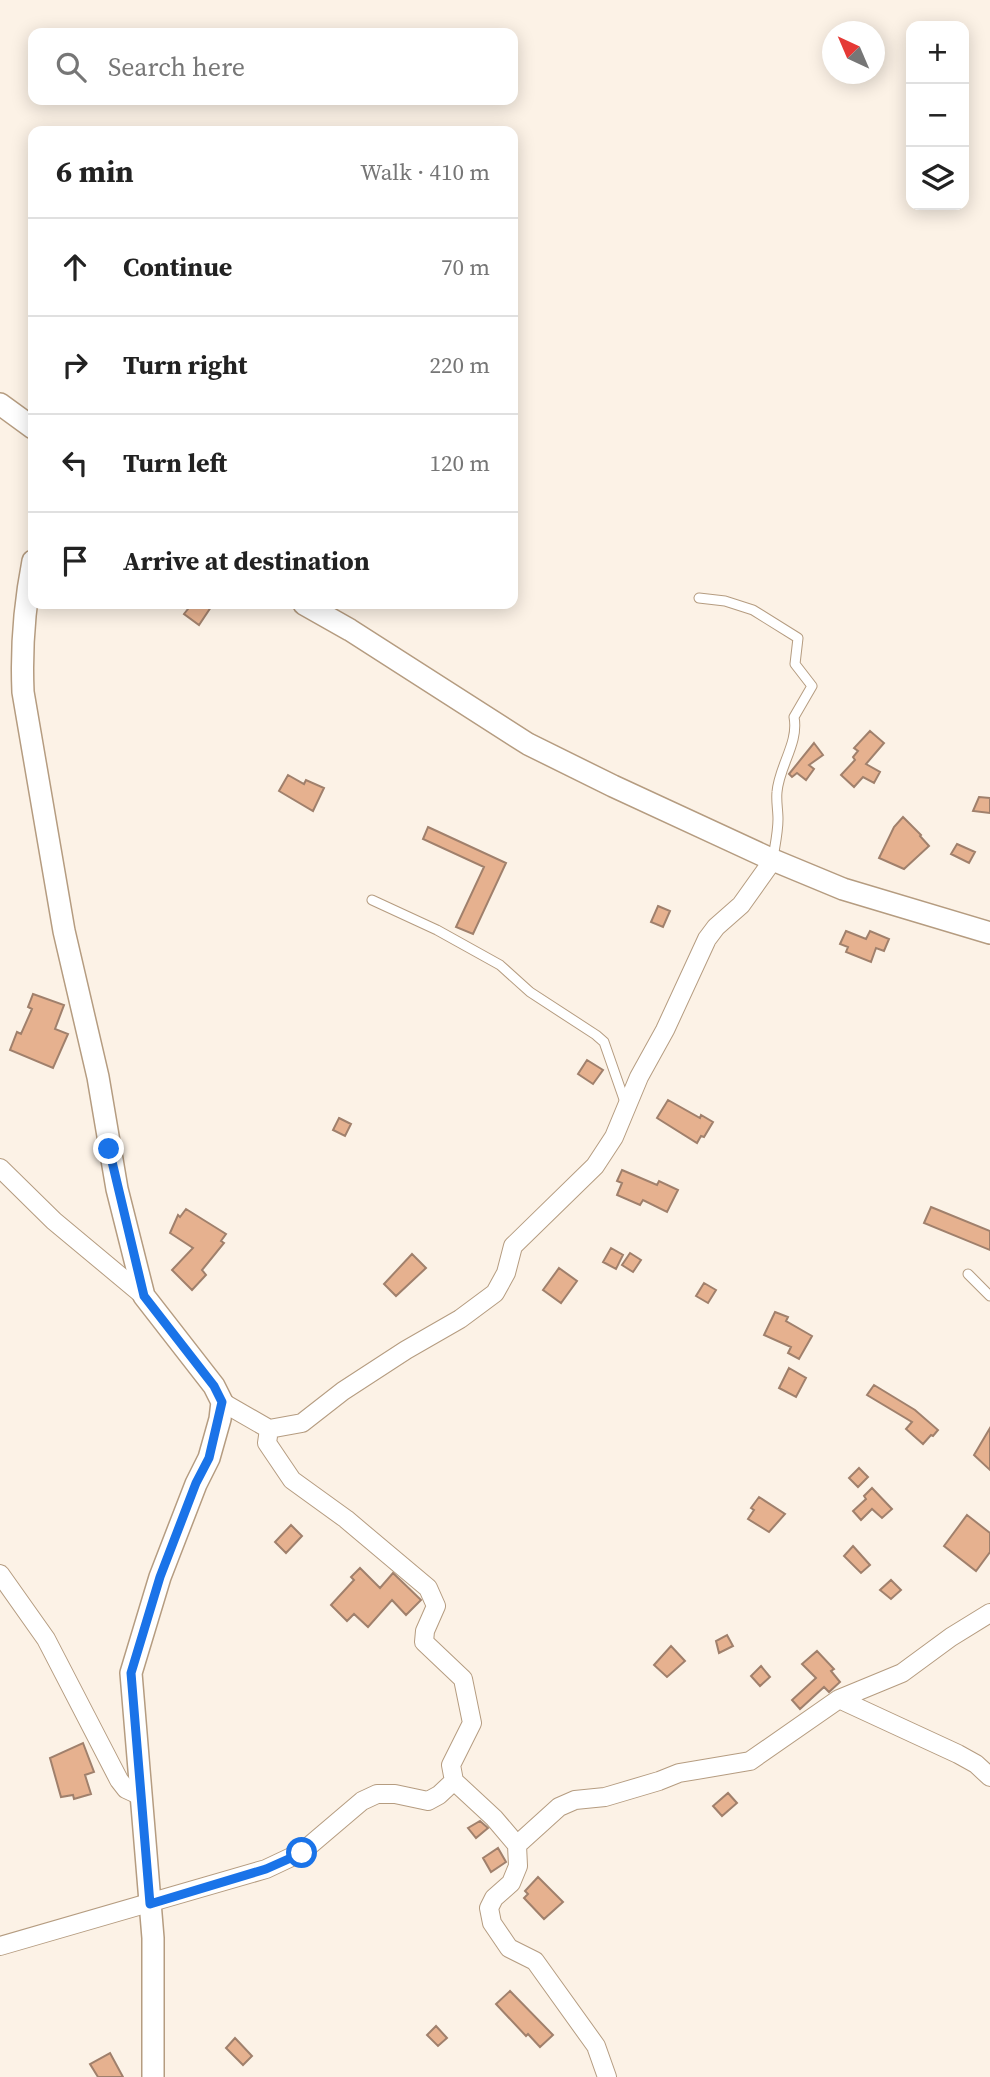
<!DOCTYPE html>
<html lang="en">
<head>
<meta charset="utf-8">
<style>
  :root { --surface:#fff; --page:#f6f6f6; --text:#222; --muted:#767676; --line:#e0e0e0 }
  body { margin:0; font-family:"Source Serif 4",serif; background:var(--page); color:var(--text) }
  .controls { position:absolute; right:21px; top:21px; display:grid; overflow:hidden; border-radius:14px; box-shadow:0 4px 18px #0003 }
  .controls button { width:63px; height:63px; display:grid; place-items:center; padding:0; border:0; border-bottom:2px solid var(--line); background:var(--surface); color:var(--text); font:35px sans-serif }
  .compass { position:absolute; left:822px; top:21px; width:63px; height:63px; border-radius:50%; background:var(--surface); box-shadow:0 4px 18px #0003; rotate:316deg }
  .stop { position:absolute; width:21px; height:21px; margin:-16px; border:5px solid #1a73e8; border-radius:50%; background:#fff }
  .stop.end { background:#1a73e8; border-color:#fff; box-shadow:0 2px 7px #0008 }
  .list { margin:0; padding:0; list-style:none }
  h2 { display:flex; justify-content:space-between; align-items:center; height:91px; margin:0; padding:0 28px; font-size:30px }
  h2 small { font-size:23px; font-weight:400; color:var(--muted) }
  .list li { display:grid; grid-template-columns:46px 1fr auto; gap:21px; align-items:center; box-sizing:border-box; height:98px; padding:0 28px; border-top:2px solid var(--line) }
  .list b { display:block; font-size:26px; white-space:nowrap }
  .list em { font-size:23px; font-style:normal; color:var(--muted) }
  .icon { flex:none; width:38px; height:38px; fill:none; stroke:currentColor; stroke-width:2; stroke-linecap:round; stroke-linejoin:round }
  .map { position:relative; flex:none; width:990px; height:2077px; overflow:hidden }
  .search { position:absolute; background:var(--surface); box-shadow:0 4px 18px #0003; left:28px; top:28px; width:490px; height:77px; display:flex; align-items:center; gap:18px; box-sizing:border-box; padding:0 24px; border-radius:14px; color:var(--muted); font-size:26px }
  .panel { position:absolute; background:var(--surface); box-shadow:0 4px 18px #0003; left:28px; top:126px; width:490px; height:483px; border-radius:14px }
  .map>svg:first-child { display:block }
  .building { fill:#e6b18f; stroke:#a0806c; stroke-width:2 }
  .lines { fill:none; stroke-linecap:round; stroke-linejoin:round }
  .service-casing { stroke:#b59c80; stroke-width:11 }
  .minor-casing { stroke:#b59c80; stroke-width:20 }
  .tertiary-casing { stroke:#b59c80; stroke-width:24 }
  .service { stroke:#fff; stroke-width:9 }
  .minor { stroke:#fff; stroke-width:18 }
  .tertiary { stroke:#fff; stroke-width:21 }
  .route { stroke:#1a73e8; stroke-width:9 }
</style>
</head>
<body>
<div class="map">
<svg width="990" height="2077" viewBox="0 0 990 2077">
  <rect width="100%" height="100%" fill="#fcf2e6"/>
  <path class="building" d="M192,604H213L199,625L184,614Z
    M870,731L884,743L866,764L880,772L874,783L863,777L854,787L841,775L855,760L853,757L858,751L854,748Z
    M814,743L823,755L809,765L814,769L806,780L797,773L792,777L789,774Z
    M288,775L304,784L306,780L324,788L313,811L279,791Z
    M979,797L990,798V813L973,811Z
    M903,817L921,835L920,836L929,846L904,869L879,858L894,827Z
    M428,827L506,863L473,934L456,927L484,867L423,839Z
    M957,844L975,852L969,863L951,854Z
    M658,906L670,911L663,927L651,922Z
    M846,931L866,939L870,931L889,939L884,951L876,948L871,962L846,952L848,947L840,944Z
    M33,994L64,1005L55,1029L68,1034L53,1068L10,1050L17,1032L21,1034L32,1009L28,1007Z
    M587,1060L603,1070L593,1084L578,1074Z
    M668,1100L700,1118L701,1115L713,1122L704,1137L701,1136L697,1143L657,1118Z
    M339,1118L351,1124L345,1136L333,1130Z
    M622,1170L657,1185L659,1181L678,1190L667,1212L643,1200L640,1205L617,1195L622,1183L617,1181Z
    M931,1207L990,1231V1250L924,1223Z
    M186,1209L226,1234L221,1241L224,1243L202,1270L206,1275L192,1290L172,1270L193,1248L170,1233L178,1215L180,1217Z
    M611,1248L623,1255L616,1269L603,1262Z
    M630,1253L641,1260L633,1272L622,1265Z
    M412,1254L426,1268L396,1296L384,1284Z
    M559,1268L577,1281L561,1303L543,1290Z
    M704,1283L716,1290L708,1303L696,1296Z
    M775,1312L788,1317L786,1321L812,1336L799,1359L788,1353L791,1347L764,1335Z
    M789,1368L806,1378L796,1397L779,1388Z
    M874,1385L915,1410L938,1430L933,1436L931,1435L923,1444L906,1429L912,1422L867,1395Z
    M990,1428V1470L974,1455Z
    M859,1468L868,1477L858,1487L849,1478Z
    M872,1488L892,1509L882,1518L872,1509L861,1520L853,1511L866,1499L864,1496Z
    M759,1497L785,1514L769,1532L748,1519L754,1510L751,1508Z
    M967,1515L990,1533V1552L976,1571L944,1546Z
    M291,1525L302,1536L286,1553L275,1542Z
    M853,1546L870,1565L861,1573L844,1556Z
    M360,1568L380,1588L393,1573L421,1600L406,1615L392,1600L368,1627L354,1614L347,1621L331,1605L354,1580L351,1577Z
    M891,1580L901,1590L891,1599L880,1590Z
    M727,1635L733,1646L719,1653L716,1641Z
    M671,1646L685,1661L667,1677L654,1665Z
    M817,1651L834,1669L831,1671L840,1682L829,1692L824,1687L800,1709L792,1700L816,1678L802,1664Z
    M761,1666L770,1677L760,1686L751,1676Z
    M83,1743L94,1772L85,1775L91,1794L74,1799L73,1795L61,1797L50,1758Z
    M728,1793L737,1803L722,1816L713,1806Z
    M480,1821L488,1828L476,1838L468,1828Z
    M498,1848L506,1862L491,1872L483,1858Z
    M538,1877L563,1902L544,1919L524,1898L528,1894L525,1891Z
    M510,1991L553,2035L540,2047L528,2034L526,2036L496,2004Z
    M436,2026L447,2038L438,2046L427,2035Z
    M235,2038L252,2056L243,2065L226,2048Z
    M110,2053L123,2077H98L90,2064Z"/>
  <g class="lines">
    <g class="service-casing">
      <path id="service" d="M699,598L725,601L753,610L798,638L795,664L812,686L794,717C799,743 779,766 777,792C776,801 778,810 778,819C778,832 775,845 773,858
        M372,900L437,930L500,965L530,992L596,1035L604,1042L626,1105
        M968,1274L990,1296"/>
    </g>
    <g class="minor-casing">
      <path id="minor" d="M0,1168L54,1221L144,1296
        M222,1402L269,1429L302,1423L343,1391L406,1350L460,1319L495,1293L506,1273L513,1246L595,1166L614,1137L639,1077L665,1030L707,939L716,927L741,905L773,860
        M269,1429L267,1443L292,1480L346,1519L428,1588L436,1606L425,1631L424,1642L463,1679L472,1723L451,1765L454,1781L494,1818L517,1845L518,1866L511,1883L494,1898L489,1908L492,1923L509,1948L535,1961L596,2046L607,2077
        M0,1574L46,1639L119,1780L126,1789L141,1796
        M839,1699L958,1754L976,1764L990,1777
        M517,1845L559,1807L575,1800L605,1797L659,1781L679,1773L750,1761L839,1699L902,1673L951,1637L990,1613
        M0,1946L266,1869L302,1852L362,1801L377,1794H395L428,1801L439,1795L454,1781"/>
    </g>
    <g class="tertiary-casing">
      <path id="tertiary" d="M0,404L33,428
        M33,561C24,607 21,646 23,692L64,931L98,1077L117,1189L144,1296L214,1386L222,1402L220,1419L209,1458L196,1484L160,1577L131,1673L153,1938V2077
        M304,604L350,630L528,744L613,786L773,860L843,889L990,933"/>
    </g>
    <use href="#service" class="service"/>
    <use href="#minor" class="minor"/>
    <use href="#tertiary" class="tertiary"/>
  </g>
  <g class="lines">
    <path class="route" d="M109,1149L144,1296L214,1386L222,1402L209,1458L196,1483L160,1577L131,1673L150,1904L266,1869L302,1853"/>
  </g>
</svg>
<div class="controls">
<button>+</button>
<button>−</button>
<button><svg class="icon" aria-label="layers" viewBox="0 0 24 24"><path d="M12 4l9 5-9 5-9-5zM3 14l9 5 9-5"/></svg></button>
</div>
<svg class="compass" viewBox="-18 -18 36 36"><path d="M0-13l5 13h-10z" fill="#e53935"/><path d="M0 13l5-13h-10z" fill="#767676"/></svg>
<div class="stop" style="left:302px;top:1853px"></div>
<div class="stop end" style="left:109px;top:1149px"></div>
<div class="search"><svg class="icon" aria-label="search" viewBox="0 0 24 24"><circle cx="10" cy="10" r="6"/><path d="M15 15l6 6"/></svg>Search here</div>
<section class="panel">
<h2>6 min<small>Walk · 410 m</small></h2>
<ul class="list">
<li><svg class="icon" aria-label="ahead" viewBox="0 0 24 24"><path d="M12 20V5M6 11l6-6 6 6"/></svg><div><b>Continue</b></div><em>70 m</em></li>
<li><svg class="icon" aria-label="right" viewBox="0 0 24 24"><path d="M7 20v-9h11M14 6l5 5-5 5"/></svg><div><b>Turn right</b></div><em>220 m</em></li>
<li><svg class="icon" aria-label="left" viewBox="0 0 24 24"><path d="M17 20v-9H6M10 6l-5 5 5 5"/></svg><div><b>Turn left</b></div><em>120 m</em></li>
<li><svg class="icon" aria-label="arrive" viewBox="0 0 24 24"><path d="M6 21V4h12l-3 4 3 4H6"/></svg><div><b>Arrive at destination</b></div></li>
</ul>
</section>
</div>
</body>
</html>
